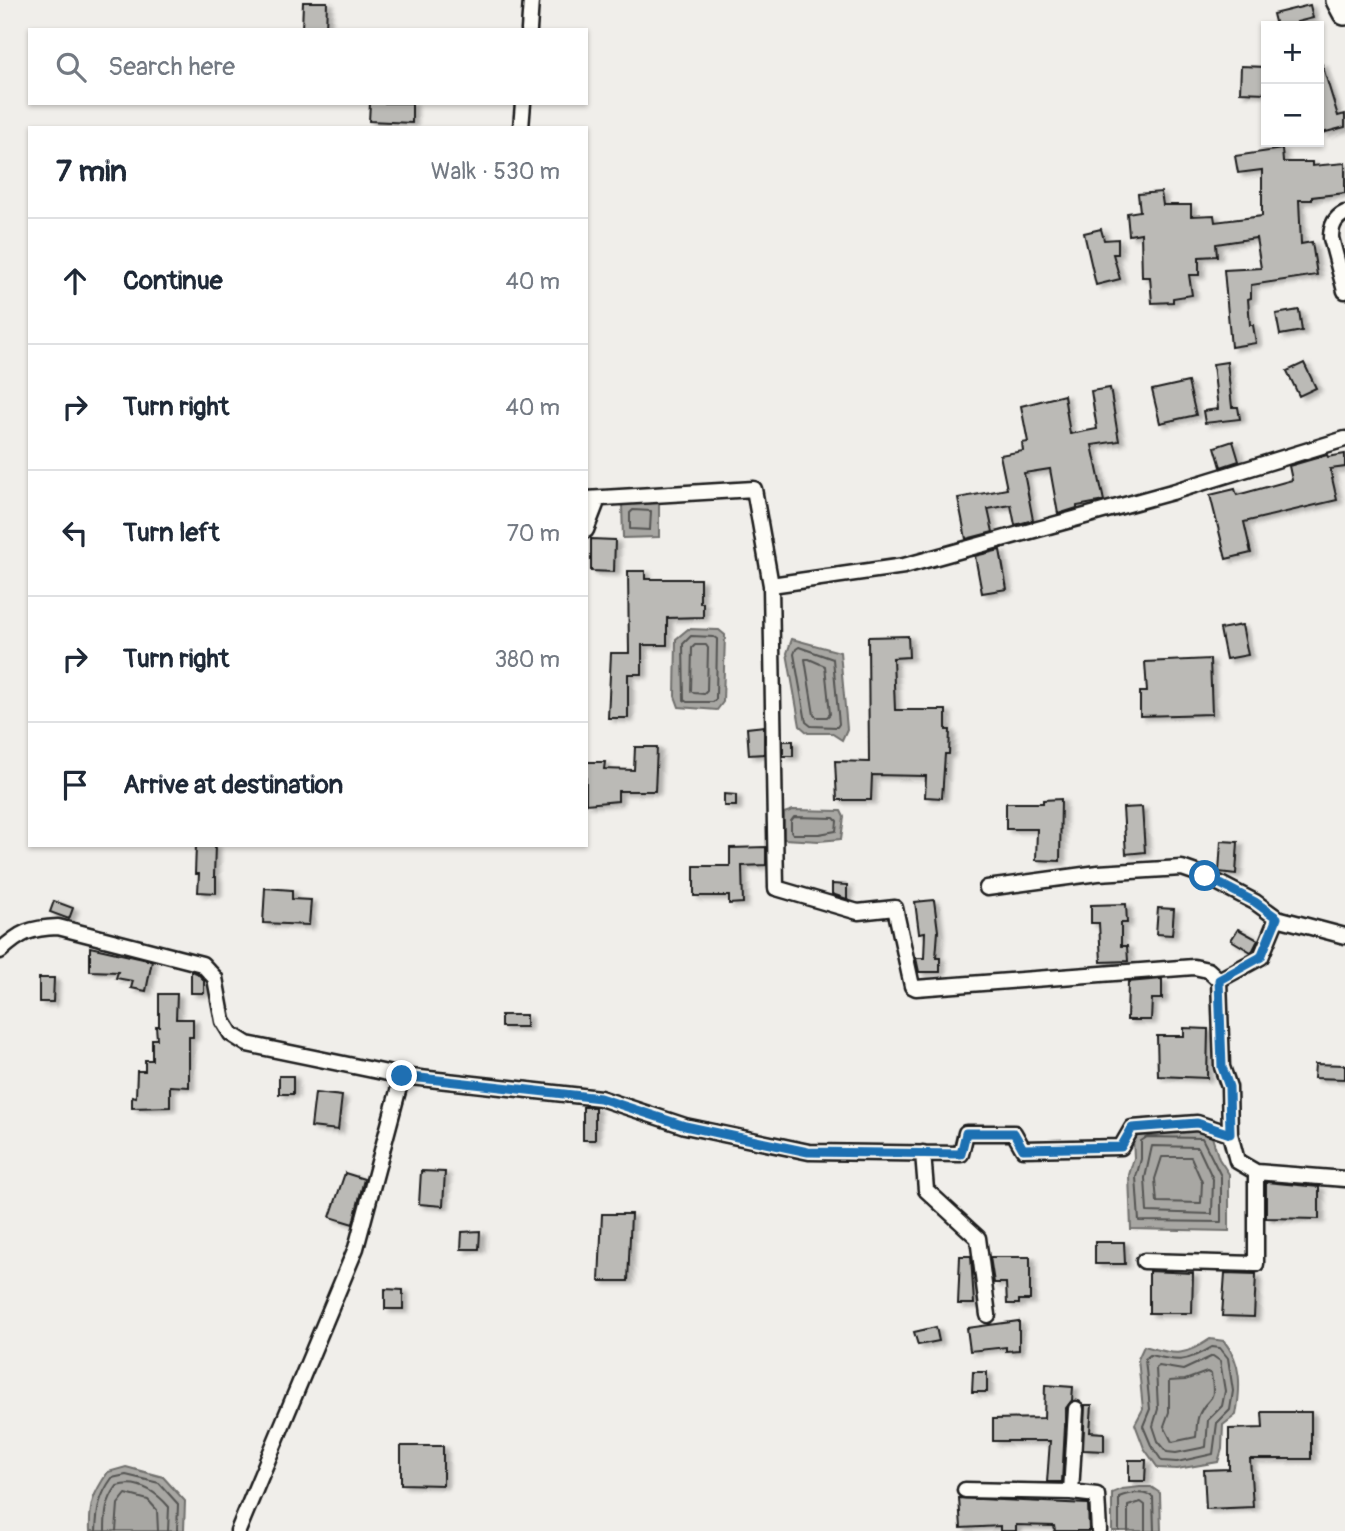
<!DOCTYPE html>
<html lang="en">
<head>
<meta charset="utf-8">
<style>
  :root { --surface:#fff; --page:#f2f2f3; --text:#1f2937; --muted:#747a83; --line:#e0e1e3 }
  body { margin:0; font-family:Pangolin,sans-serif; background:var(--page); color:var(--text) }
  .controls { position:absolute; right:21px; top:21px; display:grid; overflow:hidden; border-radius:0px; box-shadow:0 2px 5px #0004 }
  .controls button { width:63px; height:63px; display:grid; place-items:center; padding:0; border:0; border-bottom:2px solid var(--line); background:var(--surface); color:var(--text); font:35px sans-serif }
  .stop { position:absolute; width:21px; height:21px; margin:-16px; border:5px solid #1f6fb2; border-radius:50%; background:#fff }
  .stop.end { background:#1f6fb2; border-color:#fff; box-shadow:0 2px 7px #0008 }
  .list { margin:0; padding:0; list-style:none }
  h2 { display:flex; justify-content:space-between; align-items:center; height:91px; margin:0; padding:0 28px; font-size:30px }
  h2 small { font-size:23px; font-weight:400; color:var(--muted) }
  .list li { display:grid; grid-template-columns:46px 1fr auto; gap:21px; align-items:center; box-sizing:border-box; height:126px; padding:0 28px; border-top:2px solid var(--line) }
  .list b { display:block; font-size:26px; white-space:nowrap }
  .list em { font-size:23px; font-style:normal; color:var(--muted) }
  .icon { flex:none; width:38px; height:38px; fill:none; stroke:currentColor; stroke-width:2; stroke-linecap:round; stroke-linejoin:round }
  .map { position:relative; flex:none; width:1345px; height:1531px; overflow:hidden }
  .search { position:absolute; background:var(--surface); box-shadow:0 2px 5px #0004; left:28px; top:28px; width:560px; height:77px; display:flex; align-items:center; gap:18px; box-sizing:border-box; padding:0 24px; border-radius:0px; color:var(--muted); font-size:26px }
  .panel { position:absolute; background:var(--surface); box-shadow:0 2px 5px #0004; left:28px; top:126px; width:560px; height:721px; border-radius:0px }
  .map>svg:first-child { display:block }
  .water { fill:#a8a7a3; stroke:#706f6d; stroke-width:2 }
  .lines { fill:none; stroke-linecap:round; stroke-linejoin:round }
  .shore { stroke:#545452; stroke-width:2 }
  .building { fill:#bbbab6; stroke:#1c1c1c; stroke-width:2; filter:url(#shadow) }
  .minor-casing { stroke:#1c1c1c; stroke-width:19 }
  .trunk-casing { stroke:#1c1c1c; stroke-width:28 }
  .minor { stroke:#fdfcf7; stroke-width:14 }
  .trunk { stroke:#fdfcf7; stroke-width:23 }
  .route { stroke:#1f6fb2; stroke-width:9 }
</style>
</head>
<body>
<div class="map">
<svg width="1345" height="1531" viewBox="0 0 1345 1531">
  <defs>
    <filter id="shadow"><feDropShadow dx="5" dy="3" stdDeviation="2" flood-color="#0004"/></filter>
  </defs>
  <rect width="100%" height="100%" fill="#f0eeea"/>
  <filter id="ink" filterUnits="userSpaceOnUse"><feTurbulence type="fractalNoise" baseFrequency=".0143" numOctaves="2"/><feDisplacementMap in="SourceGraphic" scale="14" xChannelSelector="R" yChannelSelector="G"/><feConvolveMatrix kernelMatrix="1 2 1 2 8 2 1 2 1" color-interpolation-filters="sRGB"/></filter>
  <g filter="url(#ink)">
    <path class="water" d="M622,503H659V537L623,538Z
      M688,629L719,630L725,635L723,702L717,710L679,707L675,696L676,639Z
      M792,639L840,652L847,729L842,740L831,733H808L800,726L787,653Z
      M793,810L841,811L844,817L841,839L819,841L784,839V813Z
      M1145,1130H1204L1212,1137L1219,1159L1229,1174V1231L1131,1229L1129,1175L1134,1158L1133,1138Z
      M1210,1339L1224,1341C1242,1363 1241,1387 1236,1415L1223,1425L1222,1449L1218,1462L1177,1469L1158,1468L1144,1448L1135,1424L1143,1409L1138,1359L1144,1346C1175,1354 1182,1358 1210,1339Z
      M126,1467L163,1477L185,1501L184,1531H90C89,1504 93,1494 108,1472Z
      M1140,1487H1151L1160,1493L1161,1531H1112V1493L1122,1489Z"/>
    <g class="lines">
      <path class="shore" d="M633,510L651,511L650,530L630,529V513Z
        M691,636L714,637L717,639L716,699L713,702H687L684,700L683,644Z
        M695,645H706L708,648L707,691L704,694L694,693L691,691L692,648Z
        M799,647L833,659L839,724L837,727L811,726L806,722L794,654L796,649Z
        M805,659H809L825,666L830,714L827,717H817L814,715Z
        M794,817L834,818L837,821L836,831L819,834H793L791,831V821Z
        M1202,1138L1221,1176V1222L1139,1221L1136,1177L1141,1159V1141L1147,1137Z
        M1152,1146L1198,1147L1213,1179L1212,1214L1147,1212L1145,1178Z
        M1162,1157H1191L1202,1182L1201,1203L1157,1202L1155,1179Z
        M1212,1347L1220,1348L1228,1358L1233,1391L1230,1410L1217,1423L1213,1454L1177,1462L1162,1461L1151,1445L1143,1426L1150,1409L1145,1359L1150,1355C1179,1362 1185,1363 1212,1347Z
        M1213,1356L1220,1361L1225,1391L1222,1406L1208,1420L1206,1447L1176,1453L1167,1452L1158,1441L1153,1426L1158,1409L1156,1368L1159,1366L1183,1370Z
        M1207,1372L1211,1374C1217,1407 1208,1393 1199,1415C1196,1422 1197,1430 1196,1437L1172,1442L1164,1426L1169,1412V1381L1185,1380Z
        M96,1531C97,1509 99,1496 112,1478L126,1475L159,1483L178,1504L177,1531
        M105,1531C105,1513 106,1501 117,1486C138,1480 156,1492 169,1507L168,1531
        M116,1531L118,1504L126,1494L148,1500L157,1510L158,1531
        M1119,1531V1497C1128,1493 1145,1491 1153,1497L1154,1531
        M1128,1531V1506L1141,1502L1145,1505V1531"/>
    </g>
    <path class="building" d="M303,2H327L326,30H302Z
      M1310,5L1313,18L1297,22L1298,26H1276L1273,14Z
      M1319,64H1322L1338,116L1345,114V127L1322,133L1319,120Z
      M1241,66L1266,67V93L1240,92Z
      M370,103H412V123L369,121Z
      M1282,149L1283,162H1312V166L1345,163V193L1312,197V200H1299L1301,244L1312,242L1317,275L1251,285V298L1248,299L1250,325H1253L1256,343L1231,347L1224,270L1261,268L1256,238L1216,244L1217,256L1199,257V275H1189L1192,295L1173,298V302L1152,303L1150,277H1142L1141,233L1129,235L1127,213L1140,211L1138,194L1161,192L1163,205H1191V216L1214,215L1215,222L1262,216V170L1238,173L1235,156Z
      M1101,229L1104,240L1118,239V254H1113L1120,279L1096,285L1084,233Z
      M1299,310L1302,331L1280,335L1276,314Z
      M1227,362L1232,407H1238L1240,419L1205,423L1203,411L1218,409L1213,364Z
      M1304,363L1316,388L1299,396L1287,371Z
      M1188,382L1196,415L1160,423L1152,390Z
      M1110,388L1119,441L1092,445L1104,501L1077,506V508L1058,514L1050,469L1024,473L1033,520L1015,525L1011,505L988,509L993,532L966,539L958,498L1007,489L1000,455L1023,451L1022,443L1028,442L1021,406L1064,395L1070,434L1097,429L1091,391Z
      M1233,441L1239,461L1221,467L1215,447Z
      M1345,454V467L1330,469L1337,500L1244,522L1251,553L1226,559L1210,495L1235,489L1237,495L1292,480L1289,466L1327,455L1328,457Z
      M591,539L615,540L614,572L591,571Z
      M1000,550L1007,589L982,593L975,556Z
      M628,571H645V579H700V603H703V617L667,618V645H642V674H628V718H608L611,653H629Z
      M1242,625L1248,655L1226,659L1220,629Z
      M908,636L909,657L893,658L895,710H946V730H950L949,754H945L942,798L925,797L926,776L872,775L871,800H837L835,761L869,762L868,637Z
      M1210,659L1212,714L1140,716V692H1147L1145,662Z
      M764,726V754L749,755L747,728Z
      M783,741H793V756H783Z
      M635,747H657L655,791H618V801L586,804V762H605L604,769L634,770Z
      M724,794L736,795V806H724Z
      M1061,799L1060,861L1036,860L1037,829H1006V803H1043V800Z
      M1142,807L1145,852L1126,854L1123,808Z
      M1221,841L1238,842L1236,874L1219,872Z
      M196,845H215L214,877H216V893L198,892L199,874H195Z
      M766,847V865L742,866L743,903L729,904V896H694V866H730V848Z
      M832,884L847,885V899L832,894Z
      M265,888L292,890V899L311,900L309,925L263,923Z
      M934,900L938,931L936,958H940V972H919L916,958H924L925,932L919,933L915,902Z
      M54,901L73,908L69,919L50,912Z
      M1126,904L1127,923H1121V946H1127L1128,961L1101,962L1099,923H1091V905Z
      M1158,908L1174,909L1172,935L1156,934Z
      M1238,929L1258,940L1253,950L1251,952L1231,940Z
      M90,947L152,961L146,991L131,988L133,981L116,978L118,972L90,971Z
      M191,971L197,973L204,980V993H191Z
      M39,978H54L53,1002H39Z
      M1162,979V999H1152L1151,1020H1127L1128,982Z
      M159,994H177L176,1019H193V1037H189V1087L170,1086V1107L132,1108V1096L136,1097L137,1071H145V1060H152V1039H157L156,1026H159Z
      M501,1015H526V1027H501Z
      M1184,1028L1208,1029L1207,1078L1158,1076L1157,1036H1184Z
      M1315,1064L1345,1065V1079L1314,1078Z
      M279,1076H293V1094H279Z
      M315,1093L342,1096L338,1130L311,1127Z
      M583,1107H595V1140H583Z
      M421,1171L445,1172L443,1206L419,1204Z
      M345,1173L364,1179L353,1224L330,1217Z
      M1266,1182L1319,1187V1219L1266,1218Z
      M602,1214H631L628,1281H599Z
      M480,1231L479,1249H461L462,1232Z
      M1095,1242H1124L1125,1264H1095Z
      M960,1256H971L974,1304H958Z
      M990,1257H1030V1300H1019V1304H1007L1006,1283H994Z
      M1149,1271L1193,1273L1192,1313H1149Z
      M1225,1273L1256,1274L1254,1317L1222,1316Z
      M385,1289L403,1290V1309H385Z
      M1019,1321V1350L1006,1351V1347L970,1351L967,1328Z
      M936,1327L939,1341L918,1345L914,1332Z
      M973,1372H987V1392H972Z
      M1045,1385L1073,1387L1072,1400L1066,1408L1062,1482H1047L1050,1441H993V1419L1044,1418Z
      M1085,1405H1092L1090,1432L1104,1433V1451L1083,1450Z
      M1262,1412H1311V1459H1250L1253,1507L1206,1509L1204,1470L1229,1469V1429L1263,1428Z
      M401,1446H443V1485L401,1484Z
      M1129,1460H1146L1145,1481H1129Z
      M959,1498L1088,1504L1089,1531H1055L1054,1526L1016,1525V1531H1000V1526L961,1528Z"/>
    <g class="lines">
      <g class="minor-casing">
        <path id="minor" d="M529,30L531,0
          M521,128L523,103
          M1345,213C1334,218 1331,227 1331,238L1345,291
          M586,499L754,489L771,585L904,566L1172,492L1345,439
          M586,530L598,499
          M771,585L776,888L858,912L895,908L912,986L916,988L1194,967L1208,970L1219,980L1261,957L1277,918L1345,936
          M987,888L1098,873L1182,868L1205,876L1255,902L1277,918
          M0,951C21,932 30,928 58,927L202,964L215,978L223,1021L231,1034L247,1044L402,1076L600,1098L685,1126L809,1152L961,1154L966,1133H1014L1023,1149L1121,1147L1132,1128L1197,1123L1230,1134
          M1219,980L1222,1067L1229,1087L1230,1134L1237,1161L1256,1172L1345,1179
          M923,1153L926,1190L978,1238L988,1315
          M1144,1261L1256,1264V1172
          M965,1490L1071,1492L1097,1495L1099,1531
          M1071,1492L1076,1409
          M238,1531L356,1248L402,1076"/>
      </g>
      <g class="trunk-casing">
        <path id="trunk" d="M1338,0L1345,13"/>
      </g>
      <use href="#minor" class="minor"/>
      <use href="#trunk" class="trunk"/>
    </g>
  </g>
  <g class="lines" filter="url(#ink)">
    <path class="route" d="M402,1076L600,1098L685,1126L808,1152L961,1154L966,1133H1014L1023,1149L1121,1147L1132,1128L1197,1123L1230,1134L1229,1087L1222,1067L1219,980L1261,957L1277,918L1255,902L1205,876"/>
  </g>
</svg>
<div class="controls">
<button>+</button>
<button>−</button>
</div>
<div class="stop" style="left:1205px;top:876px"></div>
<div class="stop end" style="left:402px;top:1076px"></div>
<div class="search"><svg class="icon" aria-label="search" viewBox="0 0 24 24"><circle cx="10" cy="10" r="6"/><path d="M15 15l6 6"/></svg>Search here</div>
<section class="panel">
<h2>7 min<small>Walk · 530 m</small></h2>
<ul class="list">
<li><svg class="icon" aria-label="ahead" viewBox="0 0 24 24"><path d="M12 20V5M6 11l6-6 6 6"/></svg><div><b>Continue</b></div><em>40 m</em></li>
<li><svg class="icon" aria-label="right" viewBox="0 0 24 24"><path d="M7 20v-9h11M14 6l5 5-5 5"/></svg><div><b>Turn right</b></div><em>40 m</em></li>
<li><svg class="icon" aria-label="left" viewBox="0 0 24 24"><path d="M17 20v-9H6M10 6l-5 5 5 5"/></svg><div><b>Turn left</b></div><em>70 m</em></li>
<li><svg class="icon" aria-label="right" viewBox="0 0 24 24"><path d="M7 20v-9h11M14 6l5 5-5 5"/></svg><div><b>Turn right</b></div><em>380 m</em></li>
<li><svg class="icon" aria-label="arrive" viewBox="0 0 24 24"><path d="M6 21V4h12l-3 4 3 4H6"/></svg><div><b>Arrive at destination</b></div></li>
</ul>
</section>
</div>
</body>
</html>
